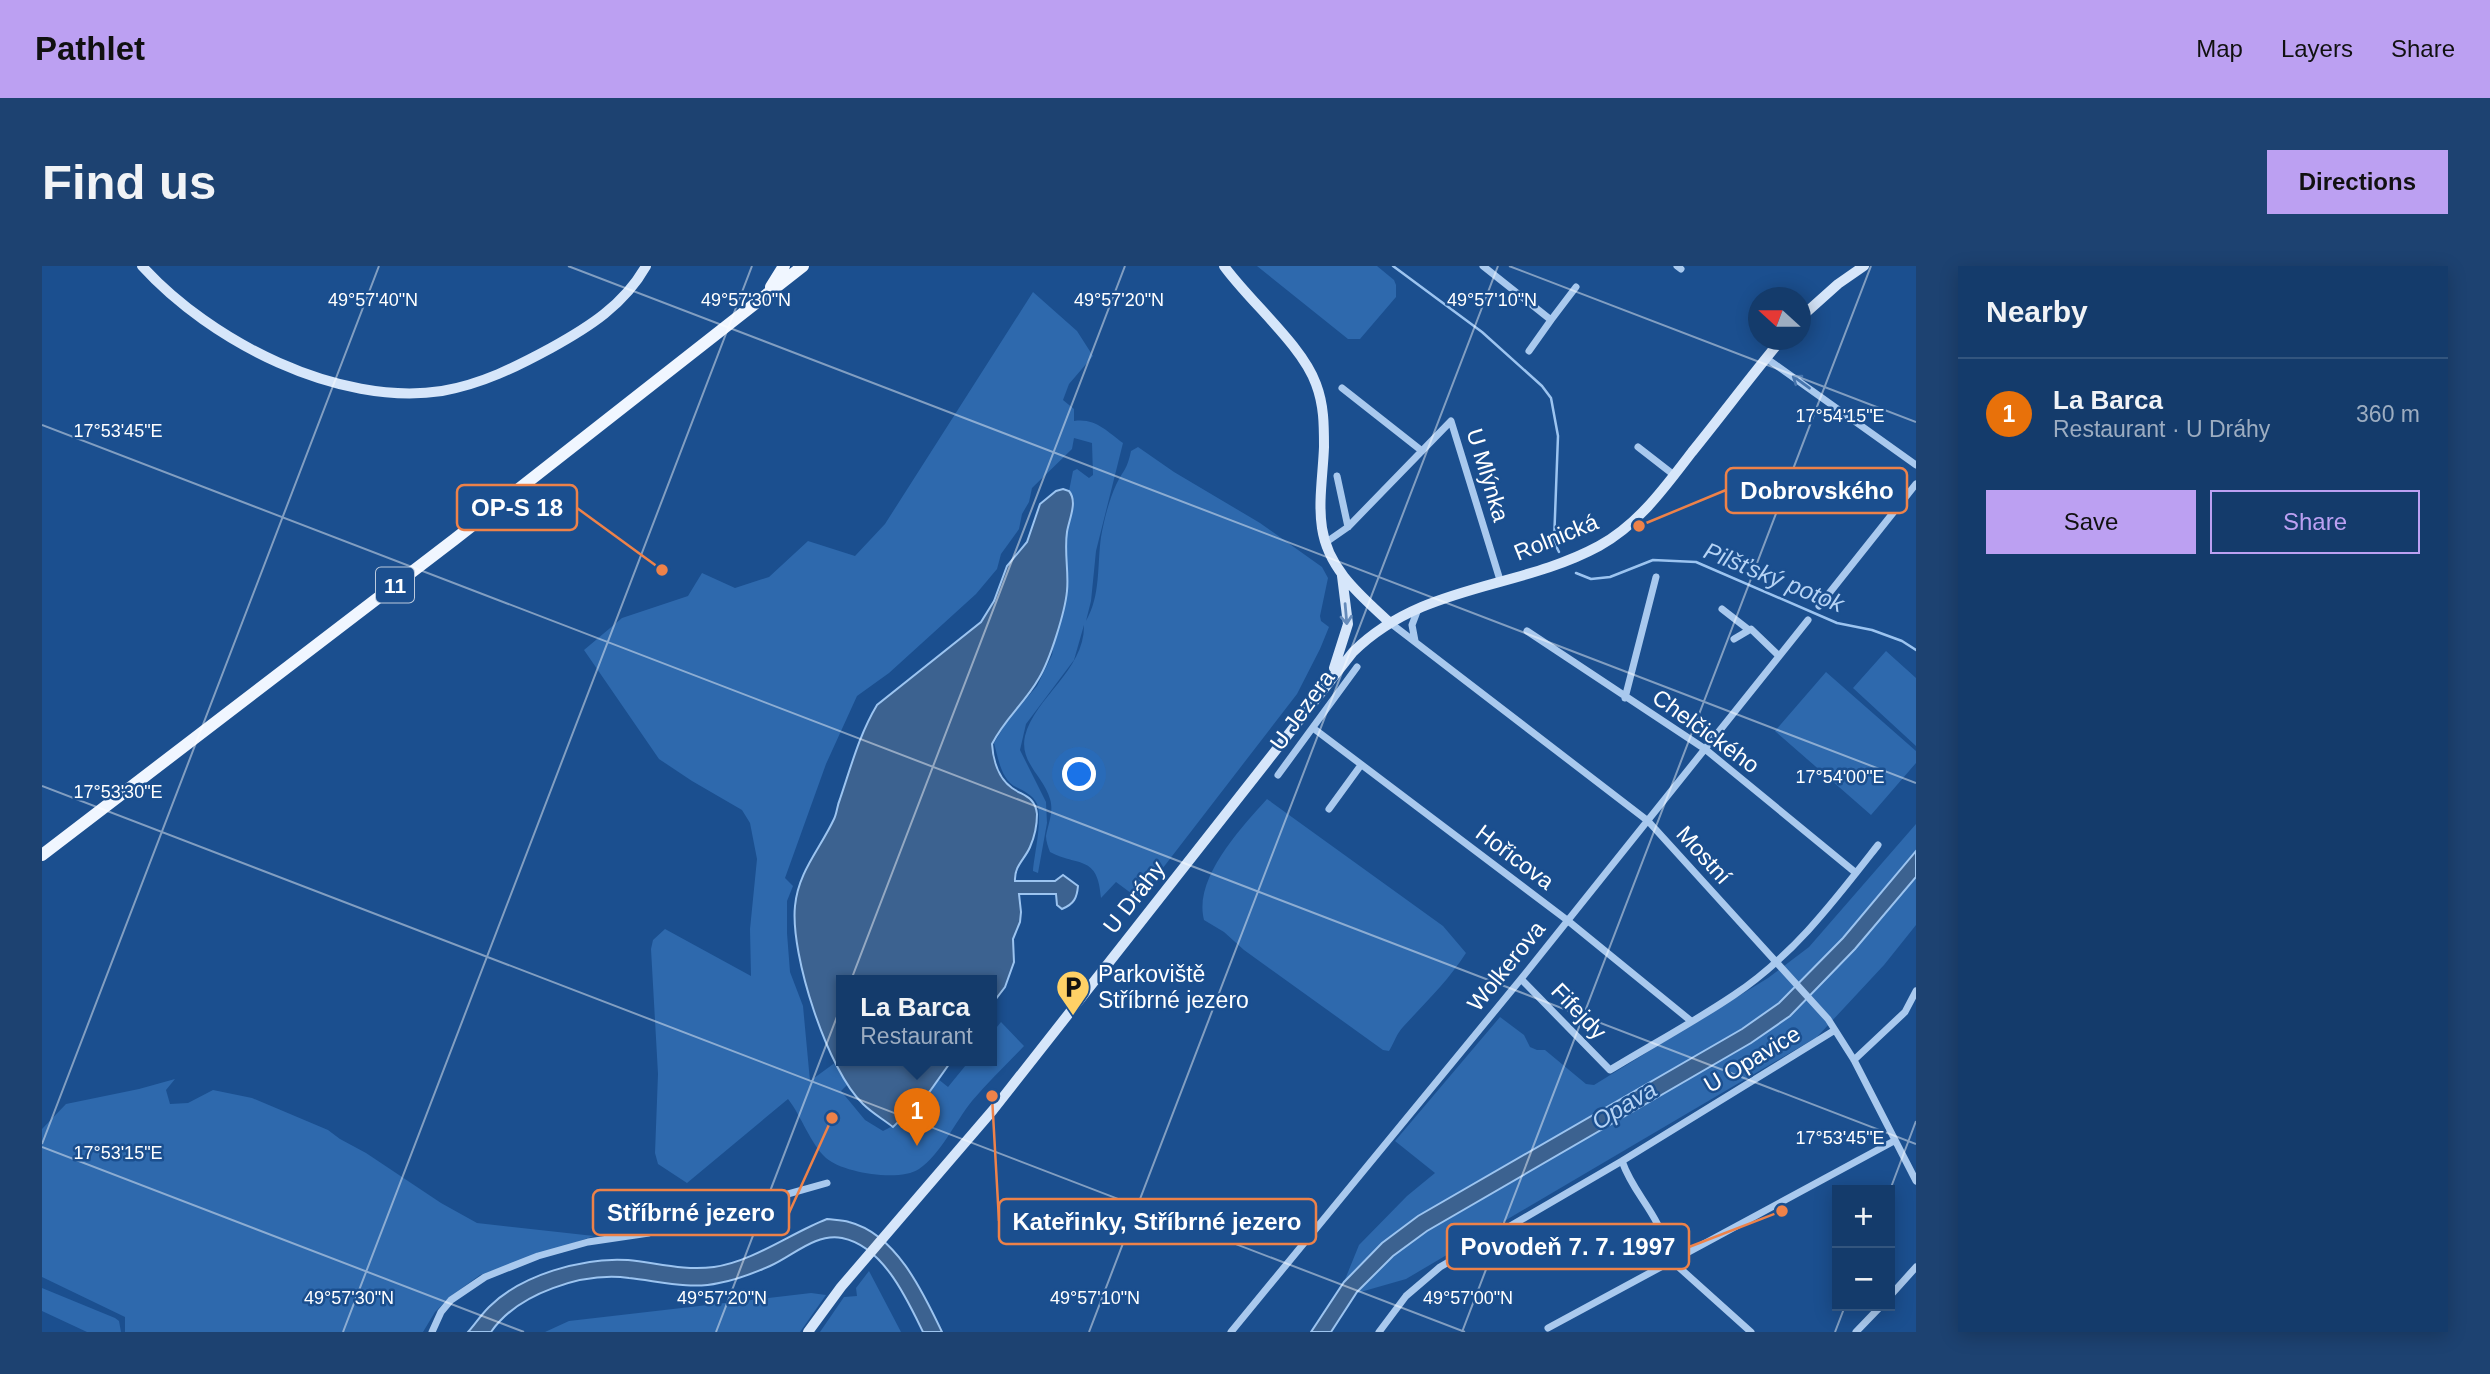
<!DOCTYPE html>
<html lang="en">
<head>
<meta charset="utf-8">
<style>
  :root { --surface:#143b6b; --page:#1d4271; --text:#f1f3f6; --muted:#9dadc1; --line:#33557e; --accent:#bca0f2 }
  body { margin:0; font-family:Helvetica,sans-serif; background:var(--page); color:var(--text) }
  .controls { position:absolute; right:21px; bottom:21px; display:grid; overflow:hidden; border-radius:0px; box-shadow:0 4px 18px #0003 }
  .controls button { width:63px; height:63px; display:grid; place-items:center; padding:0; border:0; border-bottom:2px solid var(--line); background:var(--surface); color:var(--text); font:35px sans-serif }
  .compass { position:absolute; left:1706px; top:21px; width:63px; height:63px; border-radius:50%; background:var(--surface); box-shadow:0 4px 18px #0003; rotate:291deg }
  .you { position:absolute; left:1038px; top:509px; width:24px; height:24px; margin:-18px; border:5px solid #fff; border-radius:50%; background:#1a73e8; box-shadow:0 0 0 10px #1a73e833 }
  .badge { display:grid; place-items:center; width:46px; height:46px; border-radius:50%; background:var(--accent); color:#fff; font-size:23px; font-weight:700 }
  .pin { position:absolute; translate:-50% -58px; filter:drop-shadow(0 2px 4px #0008) }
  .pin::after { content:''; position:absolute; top:37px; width:24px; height:21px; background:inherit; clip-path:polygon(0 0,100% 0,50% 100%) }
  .popup { position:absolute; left:794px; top:709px; width:161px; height:91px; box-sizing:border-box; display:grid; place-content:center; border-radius:0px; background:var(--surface); filter:drop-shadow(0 2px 5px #0005); font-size:23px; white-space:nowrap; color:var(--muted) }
  .popup b { font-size:26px; color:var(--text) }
  .popup::after { content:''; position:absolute; left:50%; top:100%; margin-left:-14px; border:14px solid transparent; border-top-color:var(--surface) }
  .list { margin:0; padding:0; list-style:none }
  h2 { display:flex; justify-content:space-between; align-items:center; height:91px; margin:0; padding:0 28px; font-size:30px }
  h2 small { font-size:23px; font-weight:400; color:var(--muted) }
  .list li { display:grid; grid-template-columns:46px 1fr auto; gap:21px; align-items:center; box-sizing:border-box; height:112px; padding:0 28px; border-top:2px solid var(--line) }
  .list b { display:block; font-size:26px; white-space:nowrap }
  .list p { margin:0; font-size:23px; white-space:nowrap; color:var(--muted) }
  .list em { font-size:23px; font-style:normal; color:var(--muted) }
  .actions { display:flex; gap:14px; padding:21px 28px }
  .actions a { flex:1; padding:16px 0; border:2px solid var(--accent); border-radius:0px; text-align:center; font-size:24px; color:var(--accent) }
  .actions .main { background:var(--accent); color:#111 }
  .map { position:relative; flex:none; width:1874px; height:1066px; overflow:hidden; border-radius:0px }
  header { display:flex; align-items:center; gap:42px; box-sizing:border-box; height:98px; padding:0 35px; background:var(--accent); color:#111 }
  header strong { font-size:33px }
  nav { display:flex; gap:38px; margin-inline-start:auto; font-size:24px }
  .intro { display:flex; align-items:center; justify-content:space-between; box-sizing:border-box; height:168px; padding:0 42px }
  h1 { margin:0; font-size:49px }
  .button { padding:18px 32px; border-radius:0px; background:var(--accent); color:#111; font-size:24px; font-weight:700 }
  main { display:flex; gap:42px; padding:0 42px }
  aside { flex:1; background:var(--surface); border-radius:0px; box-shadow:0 4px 18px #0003 }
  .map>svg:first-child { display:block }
  .green { fill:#2e69ad }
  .water { fill:#3c6290; stroke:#9cc4f0; stroke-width:2 }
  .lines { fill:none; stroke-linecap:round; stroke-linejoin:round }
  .stream { stroke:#9cc4f0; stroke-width:2.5 }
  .street { stroke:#a9c9ee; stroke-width:7 }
  .secondary { stroke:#d6e6fa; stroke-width:10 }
  .primary { stroke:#f0f6ff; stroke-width:12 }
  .oneway { stroke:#4674ac }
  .oneway2 { stroke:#668bba }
  .ticks { fill:none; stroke:#fff; stroke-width:2; stroke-opacity:0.45 }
  .labels { text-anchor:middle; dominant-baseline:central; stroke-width:5; stroke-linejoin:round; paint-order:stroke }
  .shield { fill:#1b4f8f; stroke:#bbcadd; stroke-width:2 }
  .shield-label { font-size:21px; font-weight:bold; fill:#fff }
  .street-label { font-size:23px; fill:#fff; stroke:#1b4f8f }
  .poi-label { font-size:23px; fill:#fff; stroke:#1b4f8f; text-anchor:start }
  .water-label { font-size:24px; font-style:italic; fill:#b5d3f5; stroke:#1b4f8f }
  .ticks-label { font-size:18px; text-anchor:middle; fill:#fff; stroke:#1b4f8f; stroke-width:5; stroke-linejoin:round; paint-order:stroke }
  .leader { fill:none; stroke:#ee8249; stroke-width:2.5 }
  .callout-dot { fill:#ee8249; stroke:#1b4f8f; stroke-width:2.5 }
  .callout { fill:#1b4f8f; stroke:#ee8249; stroke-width:2.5 }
  .callout-label { font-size:24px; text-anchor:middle; font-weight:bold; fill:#fff }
</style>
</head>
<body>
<header>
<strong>Pathlet</strong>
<nav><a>Map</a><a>Layers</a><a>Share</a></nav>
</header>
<div class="intro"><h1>Find us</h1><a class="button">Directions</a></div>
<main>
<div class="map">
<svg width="1874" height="1066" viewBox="0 0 1874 1066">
  <rect width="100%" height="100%" fill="#1b4f8f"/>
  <path class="green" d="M1215,0H1335L1352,14L1354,19V31L1318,73H1306Z
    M991,26L1035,65L1051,90L1027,118L1021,134L1032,143V155C1054,152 1064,165 1081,177L1054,285L1049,335L1044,355C1059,329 1055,299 1059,271C1062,254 1067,234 1074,219C1082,203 1085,204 1089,185L1096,181L1132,206L1218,257L1280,301L1286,312L1278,350L1279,355L1287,361L1278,383L1255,428L1097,633L1074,616L1059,632C1056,588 1036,601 1008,586C1006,581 1004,575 1004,570C1006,558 1012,546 1008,533C1002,511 977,496 983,470C993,431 1043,404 1042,359L1032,394L984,458L978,484L1004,536L1005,557L996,607L991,605C992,590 1001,552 995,538C991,529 982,525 974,521C959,514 956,491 952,477L965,455L995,420L1010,389L1024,309V268L1032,235L1027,225L1031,205L1035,203L1047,212L1051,209L1050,177L1032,172L1030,183L990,222L987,236L980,248L977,263L959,288L955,303L934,328L847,407L815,430L784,498L743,612L751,620L745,635V667L748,706L761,740L768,815L794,796L806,818L799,825L823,854L841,865C863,855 882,832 896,813L906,821L928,794H950V767L959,756L982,780C965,798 946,816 930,835C913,856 899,888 877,903C858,916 801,907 784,892C768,877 760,851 746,833L645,917L616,898L613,887L616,808L609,683L611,674L623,663L709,710L708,663L715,593L708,557L700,544L650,515L617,493L542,384L580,352L646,330L660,307L693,322L727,311L766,275L813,290L843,258Z
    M1844,385L1874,412V480L1811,422Z
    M1784,406L1874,485V497L1829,549L1733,465Z
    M1225,533L1401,660L1424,687C1406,715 1383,737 1361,761C1355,767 1352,777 1347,785L1341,784L1202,684L1182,666L1162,654C1151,612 1200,561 1225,533Z
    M1874,558V585L1801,672L1737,737L1700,763L1376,950L1340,977L1302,1016L1317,979L1365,930L1393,907L1353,875L1458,751L1482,769L1488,781L1495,784H1503L1544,818L1552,819L1726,712L1767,681Z
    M1874,611V659L1842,699L1775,771L1364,1013L1315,1027L1351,990L1385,965L1709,777L1748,750L1813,683Z
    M133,813L124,824L128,838L146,837L171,824L210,832L286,864L298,873L324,887L399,937L435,957L552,970L438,1009L409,1030L393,1046L381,1066H83V1051L0,1011V863L24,838L97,823Z
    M827,1005L859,1066H778L802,1031L815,1030L814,1022Z
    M0,1022L73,1052L77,1055L79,1066H45L0,1045Z
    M769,1027L784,1029L758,1066H503L527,1055Z"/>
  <path class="water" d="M1021,223L1027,225C1036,236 1027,253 1025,266C1022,286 1027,306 1025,325C1023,346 1008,394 997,412C983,437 963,452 950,478C951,493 956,512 970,522C981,530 993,530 995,548C995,558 992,572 988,581C983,593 972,600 973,615H1013L1021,609L1036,620C1035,632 1032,638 1020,643L1015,639L1014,628H977L979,646L978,656L971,673L972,696L963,721L950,738V714H800V794H910L888,825L851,861C841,853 830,847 821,838C786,805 748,689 753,640C756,606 778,583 792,553C795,547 795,540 798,533C809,501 817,469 835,439L939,356L952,335L965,300L985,276L998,238L1014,225Z
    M1874,585V611L1813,683L1748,750L1709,777L1385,965L1351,990L1315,1026L1289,1066H1269L1302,1016L1340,977L1376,950L1700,763L1737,737L1801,672Z
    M785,953C792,954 800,954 807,956C854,968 881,1026 900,1066H881C865,1033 841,980 800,972C773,967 751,990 728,1000C712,1007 694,1014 677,1017C648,1024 616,1015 587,1012C541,1006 476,1027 449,1066H426C433,1058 439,1049 447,1041C479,1009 541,991 586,994C615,997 642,1005 672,1001C710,996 749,967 785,953Z"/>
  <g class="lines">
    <path class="stream" d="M1351,0L1440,66L1500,120L1509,132L1516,170L1512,276L1517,286
      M1534,307L1549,313L1568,311L1611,294L1654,296L1795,357L1830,364L1860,375L1874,384"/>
    <path class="street" d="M1441,0L1509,54L1534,21
      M1635,0L1639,3
      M1487,85L1509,54
      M1724,92L1874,199
      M1300,122L1380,185
      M1596,181L1632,209
      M1295,210L1306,261
      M1283,277L1306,261L1409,155L1458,314
      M1777,340L1874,218
      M1680,343L1707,364
      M1347,356L1606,555L1786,753L1812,794L1874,915
      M1485,365L1663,483L1814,607
      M1692,373L1709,363L1737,390
      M1373,375L1370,359L1376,343
      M1583,432L1614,311
      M1271,462L1525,654L1649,755
      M1236,509L1315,401
      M1287,543L1319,499
      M1479,713L1568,804C1609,779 1652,756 1692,729C1751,690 1793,634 1836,579
      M1812,794L1863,746L1874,725
      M1580,895C1589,921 1604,935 1616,959C1622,972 1623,984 1631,996L1709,1066
      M1848,1030L1874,1001
      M1506,1062L1852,875
      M390,1066L399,1046L409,1034L443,1011L496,990L546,976L607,967L785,917
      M1189,1066L1479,713L1766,354
      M1337,1066L1364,1030L1398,1001L1580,895L1793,764
      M1814,1066L1839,1040"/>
    <path class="secondary" d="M100,0C168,75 296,141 400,125C440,118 474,101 509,82C547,61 582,39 604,0
      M1182,0C1208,36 1260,79 1274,118C1282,139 1282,159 1282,181C1281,208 1276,236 1280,262C1286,303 1318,329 1347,356
      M1758,52L1796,18L1822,0
      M1292,402L1306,358L1300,310
      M766,1066L799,1021L951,844L1311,386C1381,317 1476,324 1557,280C1597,258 1623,221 1650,186C1680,149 1709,110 1739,74"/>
    <path class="primary" d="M729,21L742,0
      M0,589L413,273L761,0"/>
  </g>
  <defs><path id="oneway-shaft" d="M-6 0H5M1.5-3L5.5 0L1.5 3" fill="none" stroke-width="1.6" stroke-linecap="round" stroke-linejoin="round" transform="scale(1.75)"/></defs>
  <use class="oneway" href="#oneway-shaft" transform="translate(1759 116) rotate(-144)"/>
  <use class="oneway2" href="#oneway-shaft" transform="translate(1304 348) rotate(85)"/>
  <path class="ticks" d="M526,0L1874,517M1467,0L1874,156M0,159L1874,878M0,520L1423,1066M0,878L337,0M0,881L482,1066M1848,924L1874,855M301,1066L710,0M674,1066L1083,0M1047,1066L1456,0M1420,1066L1829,0M1793,1066L1803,1040"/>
  <defs>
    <g id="parking-pin" transform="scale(1.75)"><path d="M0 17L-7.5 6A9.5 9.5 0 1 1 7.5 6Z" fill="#ffd166" stroke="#1b4f8f"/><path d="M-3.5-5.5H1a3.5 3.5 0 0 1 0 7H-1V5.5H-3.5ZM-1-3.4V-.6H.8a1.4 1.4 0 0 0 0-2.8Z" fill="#111"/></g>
  </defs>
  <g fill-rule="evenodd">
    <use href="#parking-pin" x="1031" y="721"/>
  </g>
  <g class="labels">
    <rect class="shield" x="334" y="301.5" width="38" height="35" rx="5"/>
    <g class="shield-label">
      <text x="353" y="319">11</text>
    </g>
    <g class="street-label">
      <text transform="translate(1446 209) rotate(73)">U Mlýnka</text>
      <text transform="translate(1514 271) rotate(-22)">Rolnická</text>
      <text transform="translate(1260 444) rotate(-54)">U Jezera</text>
      <text transform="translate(1664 465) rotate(36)">Chelčického</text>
      <text transform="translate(1662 589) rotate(48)">Mostní</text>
      <text transform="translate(1473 591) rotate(37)">Hořicova</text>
      <text transform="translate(1092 631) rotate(-52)">U Dráhy</text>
      <text transform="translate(1464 700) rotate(-51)">Wolkerova</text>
      <text transform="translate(1537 745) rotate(46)">Fifejdy</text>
      <text transform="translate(1710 793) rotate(-31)">U Opavice</text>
    </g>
    <g class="poi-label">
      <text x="1056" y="708">Parkoviště<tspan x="1056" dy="26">Stříbrné jezero</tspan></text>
    </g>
    <g class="water-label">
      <text transform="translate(1732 311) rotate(22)">Pilšťský potok</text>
      <text transform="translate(1582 839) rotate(-31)">Opava</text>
    </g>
  </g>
  <g class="ticks-label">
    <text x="704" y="40">49°57'30"N</text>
    <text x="1077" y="40">49°57'20"N</text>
    <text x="1450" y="40">49°57'10"N</text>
    <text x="331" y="40">49°57'40"N</text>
    <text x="1798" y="156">17°54'15"E</text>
    <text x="76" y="171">17°53'45"E</text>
    <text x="1798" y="517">17°54'00"E</text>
    <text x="76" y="532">17°53'30"E</text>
    <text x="1798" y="878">17°53'45"E</text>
    <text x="76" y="893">17°53'15"E</text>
    <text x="307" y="1038">49°57'30"N</text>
    <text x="680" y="1038">49°57'20"N</text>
    <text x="1053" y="1038">49°57'10"N</text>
    <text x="1426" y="1038">49°57'00"N</text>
  </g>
  <path class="leader" d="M1597 260L1684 224M620 304L535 242M790 852L747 947M950 830L957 955M1740 945L1647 981"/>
  <g class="callout-dot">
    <circle cx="1597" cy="260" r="7"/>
    <circle cx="620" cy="304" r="7"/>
    <circle cx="790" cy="852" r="7"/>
    <circle cx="950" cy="830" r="7"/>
    <circle cx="1740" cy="945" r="7"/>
  </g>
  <g class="callout">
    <rect x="1684" y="202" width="181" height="45" rx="7"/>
    <rect x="415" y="219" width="120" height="45" rx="7"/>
    <rect x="551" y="924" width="196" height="45" rx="7"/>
    <rect x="957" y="933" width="317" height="45" rx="7"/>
    <rect x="1405" y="958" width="242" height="45" rx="7"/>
  </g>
  <g class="callout-label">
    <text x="1775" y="233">Dobrovského</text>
    <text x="475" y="250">OP-S 18</text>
    <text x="649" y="955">Stříbrné jezero</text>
    <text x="1115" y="964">Kateřinky, Stříbrné jezero</text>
    <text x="1526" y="989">Povodeň 7. 7. 1997</text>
  </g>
</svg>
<div class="controls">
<button>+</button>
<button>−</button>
</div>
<svg class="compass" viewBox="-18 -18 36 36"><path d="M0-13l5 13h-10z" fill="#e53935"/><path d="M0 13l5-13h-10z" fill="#9dadc1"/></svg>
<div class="you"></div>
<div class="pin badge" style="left:875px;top:880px;background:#e8710a">1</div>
<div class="popup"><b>La Barca</b>Restaurant</div>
</div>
<aside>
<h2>Nearby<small></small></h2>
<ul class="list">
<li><span class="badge" style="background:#e8710a">1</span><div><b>La Barca</b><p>Restaurant · U Dráhy</p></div><em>360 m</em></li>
</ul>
<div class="actions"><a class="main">Save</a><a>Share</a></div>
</aside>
</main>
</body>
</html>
